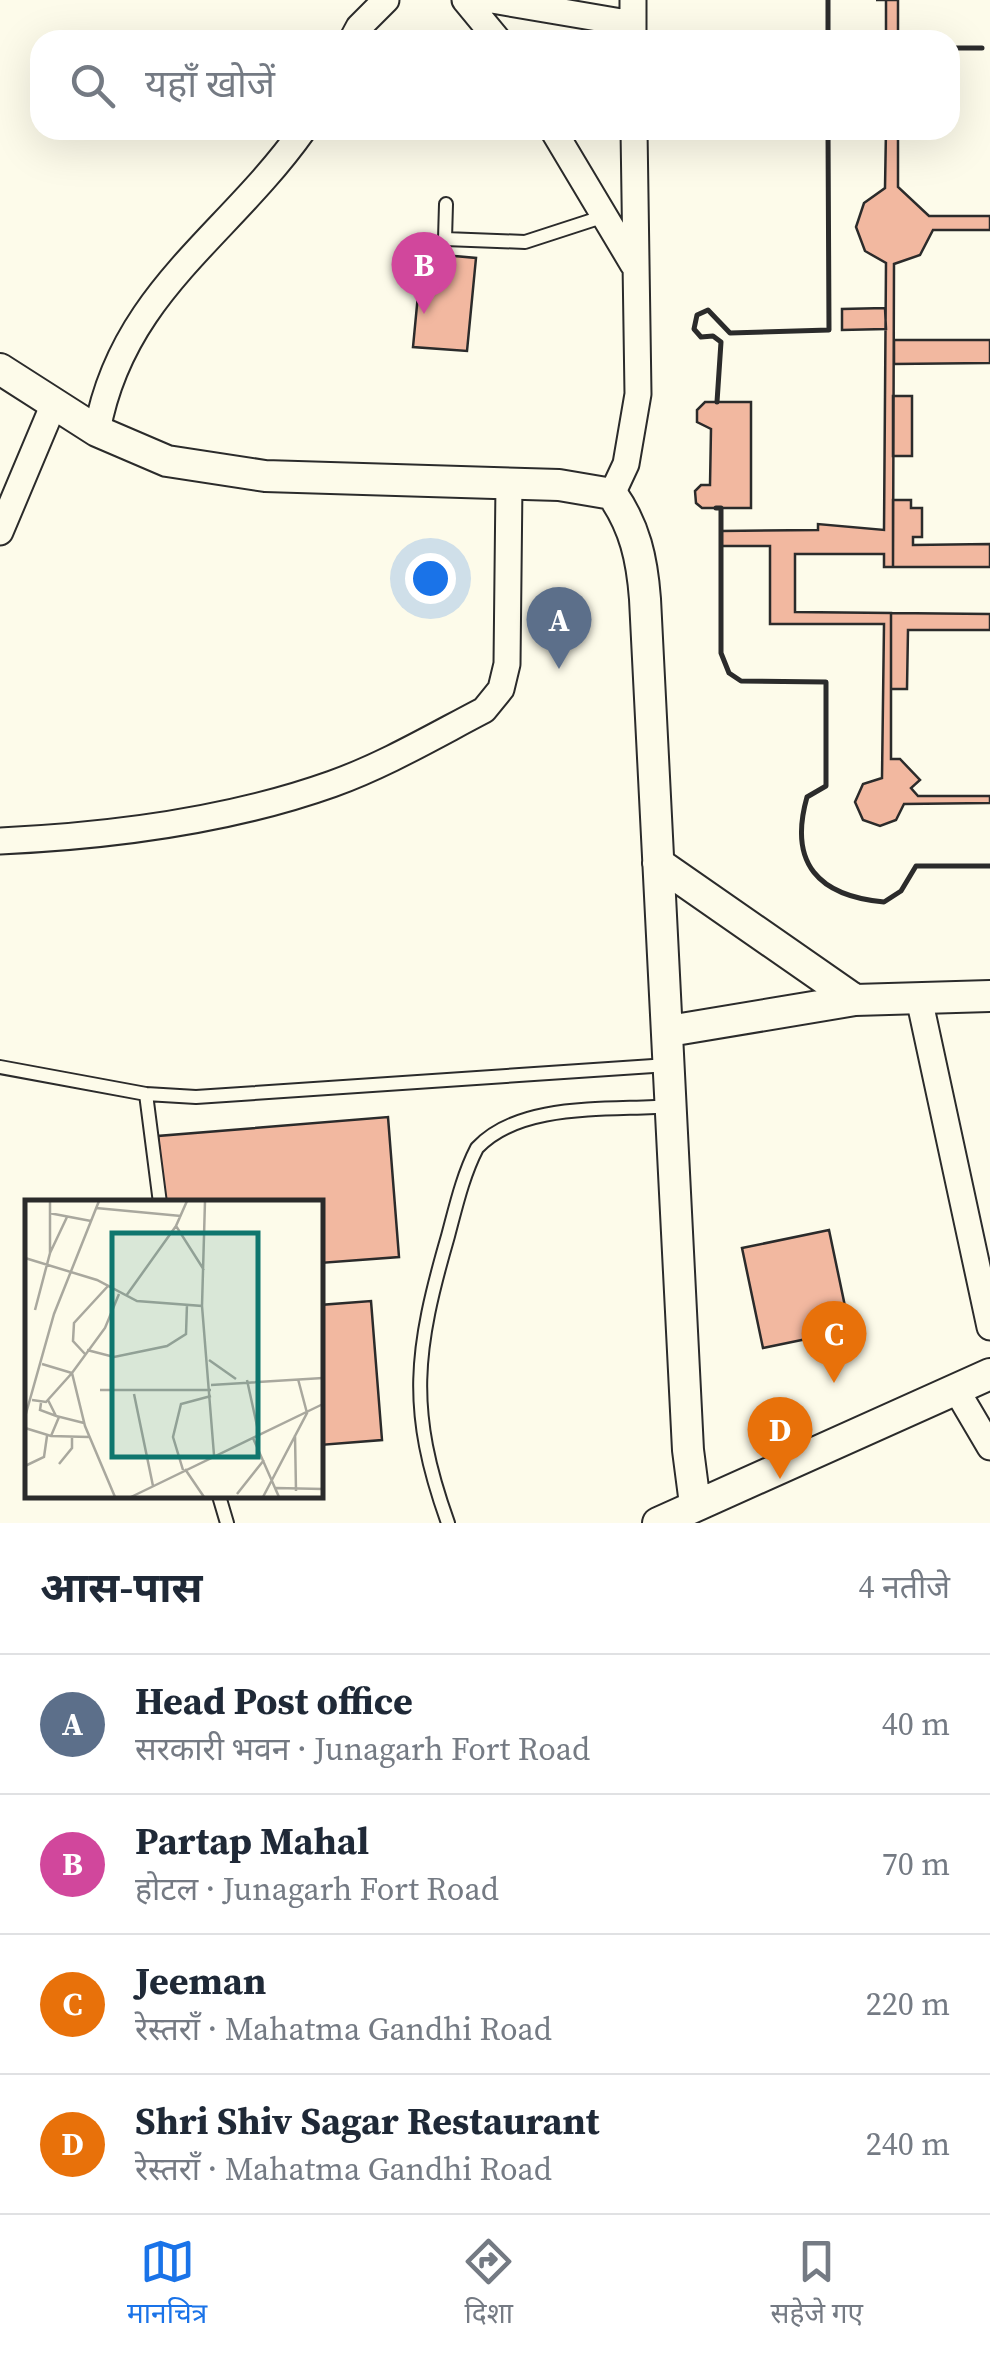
<!DOCTYPE html>
<html lang="hi">
<head>
<meta charset="utf-8">
<style>
  :root { --surface:#fff; --page:#f2f2f3; --text:#1f2937; --muted:#747a83; --line:#e0e1e3; --accent:#1a73e8 }
  body { margin:0; font-family:"Source Serif 4","Noto Sans Devanagari",serif; background:var(--page); color:var(--text) }
  .you { position:absolute; left:430px; top:578px; width:35px; height:35px; margin:-25px; border:8px solid #fff; border-radius:50%; background:#1a73e8; box-shadow:0 0 0 15px #1a73e833 }
  .badge { display:grid; place-items:center; width:65px; height:65px; border-radius:50%; background:var(--accent); color:#fff; font-size:32px; font-weight:700 }
  .pin { position:absolute; translate:-50% -82px; filter:drop-shadow(0 2px 5px #0008) }
  .pin::after { content:''; position:absolute; top:52px; width:35px; height:30px; background:inherit; clip-path:polygon(0 0,100% 0,50% 100%) }
  .list { margin:0; padding:0; list-style:none }
  h2 { display:flex; justify-content:space-between; align-items:center; height:130px; margin:0; padding:0 40px; font-size:42px }
  h2 small { font-size:32px; font-weight:400; color:var(--muted) }
  .list li { display:grid; grid-template-columns:65px 1fr auto; gap:30px; align-items:center; box-sizing:border-box; height:140px; padding:0 40px; border-top:2px solid var(--line) }
  .list b { display:block; font-size:38px; white-space:nowrap }
  .list p { margin:0; font-size:32px; white-space:nowrap; color:var(--muted) }
  .list em { font-size:32px; font-style:normal; color:var(--muted) }
  .icon { flex:none; width:55px; height:55px; fill:none; stroke:currentColor; stroke-width:2; stroke-linecap:round; stroke-linejoin:round }
  .map { position:relative; flex:none; width:990px; height:1523px; overflow:hidden }
  .search { position:absolute; background:var(--surface); box-shadow:0 10px 40px #0002; left:30px; right:30px; top:30px; height:110px; display:flex; align-items:center; gap:25px; box-sizing:border-box; padding:0 35px; border-radius:30px; color:var(--muted); font-size:38px }
  .sheet { height:690px; background:var(--surface) }
  nav { display:flex; justify-content:space-around; align-items:center; box-sizing:border-box; height:140px; border-top:2px solid var(--line); background:var(--surface); font-size:28px; color:var(--muted) }
  nav a { display:grid; justify-items:center; gap:5px }
  nav .on { color:var(--accent) }
  .map>svg:first-child { display:block }
  .building { fill:#f2b8a0; stroke:#2b2b2b; stroke-width:2.5 }
  .lines { fill:none; stroke-linecap:round; stroke-linejoin:round }
  .service-casing { stroke:#2b2b2b; stroke-width:16 }
  .minor-casing { stroke:#2b2b2b; stroke-width:29 }
  .tertiary-casing { stroke:#2b2b2b; stroke-width:34 }
  .service { stroke:#fdfbea; stroke-width:12 }
  .minor { stroke:#fdfbea; stroke-width:25 }
  .tertiary { stroke:#fdfbea; stroke-width:30 }
  .wall { stroke:#2b2b2b; stroke-width:5 }
  .inset-road { fill:none; stroke:#a9a89e; stroke-width:2.5 }
  .view { fill:#0f766e; fill-opacity:0.15; stroke:#0f766e; stroke-width:5 }
  .inset-edge { fill:none; stroke:#2b2b2b; stroke-width:5 }
</style>
</head>
<body>
<div class="map">
<svg width="990" height="1523" viewBox="0 0 990 1523">
  <rect width="100%" height="100%" fill="#fdfbea"/>
  <path class="building" d="M876,0H898V40H886V0Z
    M886,130H898V187L929,216H990V230H933L920,255L894,264L893,567H884V554H795V612L891,613V759H900L920,780L911,788L918,796H990V803L904,804L896,820L880,826L863,820L855,802L863,784L882,778L884,624H770V546H721V531L818,530V524L884,530L886,263L865,251L856,227L864,203L885,188Z
    M422,253L476,258L467,351L413,347Z
    M885,308L886,329L842,330V309Z
    M894,340H990V363L894,364Z
    M893,396H912V456H893Z
    M705,402H751V508H702L696,503L695,491L701,485H710L711,429L697,422V410Z
    M893,500H911V508H922V537H913V545L990,544V567H893Z
    M891,613L990,614V630H908L907,689H891Z
    M388,1117L399,1257L320,1263V1203H164L158,1136Z
    M829,1230L850,1330L763,1348L742,1248Z
    M371,1301L382,1440L320,1445V1305Z"/>
  <g class="lines">
    <g class="service-casing">
      <path id="service" d="M446,204L445,239L525,242L605,216
        M0,1067L146,1094L196,1097L668,1065
        M146,1094L160,1203
        M219,1496L227,1523
        M448,1523C407,1409 415,1350 448,1236C456,1206 463,1175 477,1148C521,1101 611,1111 672,1106"/>
    </g>
    <g class="minor-casing">
      <path id="minor" d="M465,0L498,40
        M492,0L633,24
        M633,0V40
        M352,40L359,27L386,0
        M553,130L633,264
        M97,431C122,293 227,237 303,130
        M612,494L626,464L638,394L634,130
        M0,532L53,406
        M0,841C110,836 228,821 332,784C385,765 434,736 484,710L501,689L507,664L509,484
        M919,998L990,1327
        M957,1391L990,1447"/>
    </g>
    <g class="tertiary-casing">
      <path id="tertiary" d="M0,369L97,431L167,461L265,476L559,485L612,494C635,527 642,559 645,599L688,1450L695,1504
        M658,863L855,1000
        M669,1031L855,1000L990,996
        M658,1523L990,1374"/>
    </g>
    <use href="#service" class="service"/>
    <use href="#minor" class="minor"/>
    <use href="#tertiary" class="tertiary"/>
    <path class="wall" d="M828,0V40
      M950,48H982
      M717,402L721,342L713,336L701,337L694,329L697,315L708,310L730,333L829,330L828,130
      M716,508H721V653L729,673L741,681L826,682V786L807,797C788,864 819,896 884,902L901,891L916,866H990"/>
  </g>
  <g transform="translate(25 1200)">
    <rect width="298" height="298" fill="#fdfbea"/>
    <path class="inset-road" d="M162,1L151,26L179,70M71,8L156,16M24,13L66,21M25,53L42,17M0,58L72,80L112,101L177,106L189,255M101,96L151,26M177,106L180,1M10,110L25,53V1M62,150L89,157L142,146L161,134L162,104M60,154L48,141L49,123L83,86M184,160L211,179M17,164L47,173L60,226L90,297M222,180L234,235M186,185L298,178M75,190H186M109,194L128,286M7,200L21,202L47,173L80,128L94,94M23,200L31,216L59,223M16,203L15,210L34,217L26,236M0,217L29,114L74,1M0,228L26,236L64,237M270,235L271,291M228,238L254,297M34,264L47,248V237M0,266L19,257L22,236M160,269L179,297M158,270L148,237L156,204L186,196M251,288L298,289M212,294L239,260M106,297L298,204M238,297L282,213L273,179"/>
    <path class="view" d="M87,33H233V257H87Z"/>
    <rect width="298" height="298" class="inset-edge"/>
  </g>
</svg>
<div class="you"></div>
<div class="pin badge" style="left:559px;top:669px;background:#5c6f8a">A</div>
<div class="pin badge" style="left:424px;top:314px;background:#d1479c">B</div>
<div class="pin badge" style="left:834px;top:1383px;background:#e8710a">C</div>
<div class="pin badge" style="left:780px;top:1479px;background:#e8710a">D</div>
<div class="search"><svg class="icon" aria-label="search" viewBox="0 0 24 24"><circle cx="10" cy="10" r="6"/><path d="M15 15l6 6"/></svg>यहाँ खोजें</div>
</div>
<section class="sheet">
<h2>आस-पास<small>4 नतीजे</small></h2>
<ul class="list">
<li><span class="badge" style="background:#5c6f8a">A</span><div><b>Head Post office</b><p>सरकारी भवन · Junagarh Fort Road</p></div><em>40 m</em></li>
<li><span class="badge" style="background:#d1479c">B</span><div><b>Partap Mahal</b><p>होटल · Junagarh Fort Road</p></div><em>70 m</em></li>
<li><span class="badge" style="background:#e8710a">C</span><div><b>Jeeman</b><p>रेस्तराँ · Mahatma Gandhi Road</p></div><em>220 m</em></li>
<li><span class="badge" style="background:#e8710a">D</span><div><b>Shri Shiv Sagar Restaurant</b><p>रेस्तराँ · Mahatma Gandhi Road</p></div><em>240 m</em></li>
</ul>
</section>
<nav>
<a class="on"><svg class="icon" aria-label="map" viewBox="0 0 24 24"><path d="M3 6l6-2 6 2 6-2v14l-6 2-6-2-6 2zM9 4v14M15 6v14"/></svg>मानचित्र</a>
<a><svg class="icon" aria-label="directions" viewBox="0 0 24 24"><path d="M12 3l9 9-9 9-9-9zM9 14v-3h6M13 9l2 2-2 2"/></svg>दिशा</a>
<a><svg class="icon" aria-label="saved" viewBox="0 0 24 24"><path d="M7 4h10v16l-5-4-5 4z"/></svg>सहेजे गए</a>
</nav>
</body>
</html>
